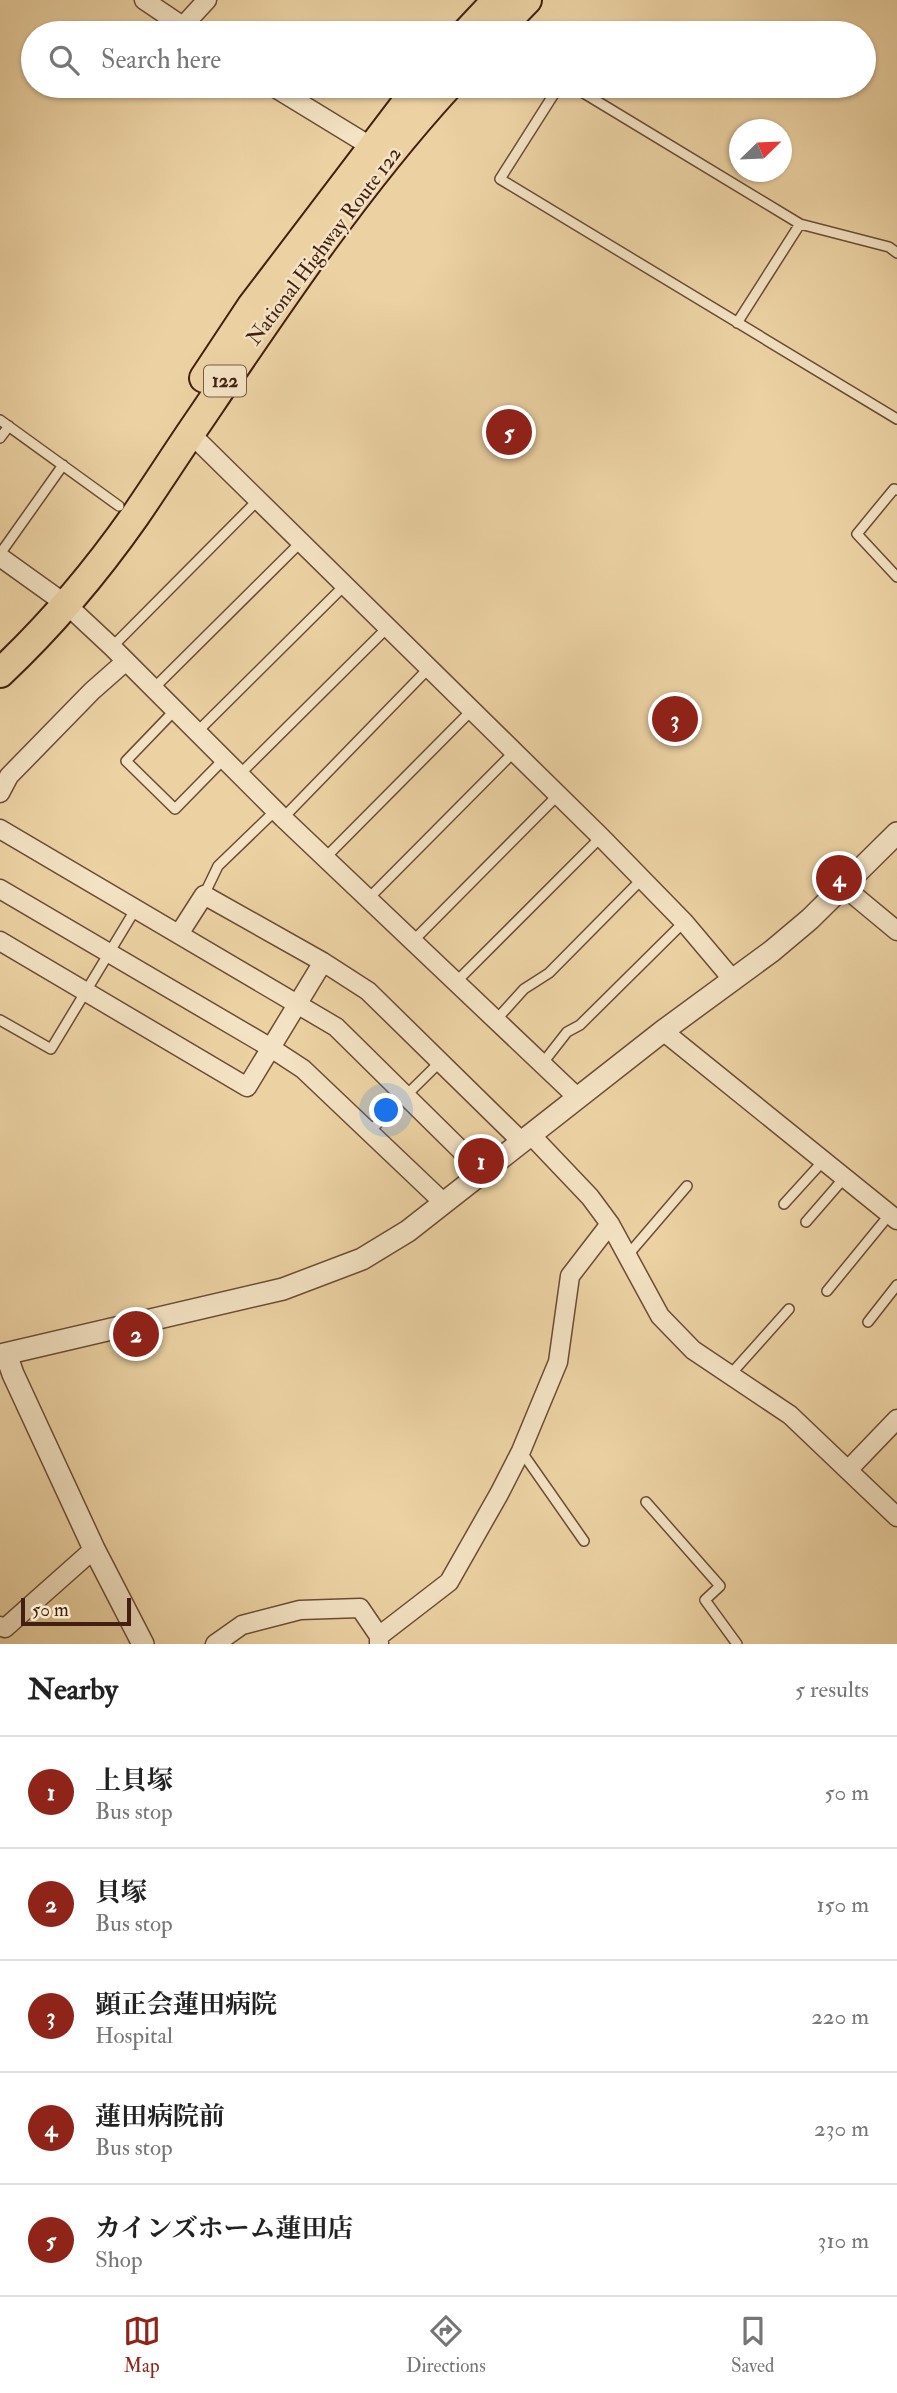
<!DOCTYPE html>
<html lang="en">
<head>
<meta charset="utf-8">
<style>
  :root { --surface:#fff; --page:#f2f2f2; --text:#222; --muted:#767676; --line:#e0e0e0; --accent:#8f2418 }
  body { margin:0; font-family:"IM FELL Double Pica","Noto Serif JP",serif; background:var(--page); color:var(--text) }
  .compass { position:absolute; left:729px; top:119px; width:63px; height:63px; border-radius:50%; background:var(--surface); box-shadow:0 2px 5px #0004; rotate:67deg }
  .scale { position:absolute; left:21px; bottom:18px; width:110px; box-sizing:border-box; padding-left:7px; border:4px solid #421f12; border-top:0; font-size:19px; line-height:24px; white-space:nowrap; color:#421f12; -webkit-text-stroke:5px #f3e2c3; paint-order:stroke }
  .you { position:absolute; left:387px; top:1111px; width:24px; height:24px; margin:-18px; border:5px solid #fff; border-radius:50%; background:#1a73e8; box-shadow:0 0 0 10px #1a73e833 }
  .badge { display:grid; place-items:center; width:46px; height:46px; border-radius:50%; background:var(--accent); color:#fff; font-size:23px; font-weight:700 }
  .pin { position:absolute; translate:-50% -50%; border:4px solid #fff; box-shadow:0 2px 7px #0006 }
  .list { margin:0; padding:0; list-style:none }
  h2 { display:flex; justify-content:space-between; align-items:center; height:91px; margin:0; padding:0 28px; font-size:30px }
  h2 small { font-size:23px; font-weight:400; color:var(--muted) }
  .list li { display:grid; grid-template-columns:46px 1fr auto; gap:21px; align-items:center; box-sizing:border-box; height:112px; padding:0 28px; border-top:2px solid var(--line) }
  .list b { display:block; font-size:26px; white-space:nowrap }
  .list p { margin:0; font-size:23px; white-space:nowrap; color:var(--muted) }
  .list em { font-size:23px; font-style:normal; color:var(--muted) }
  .icon { flex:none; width:38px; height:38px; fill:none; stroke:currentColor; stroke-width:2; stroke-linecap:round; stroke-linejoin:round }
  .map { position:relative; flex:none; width:897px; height:1644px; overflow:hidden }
  .search { position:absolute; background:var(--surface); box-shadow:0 2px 5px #0004; left:21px; right:21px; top:21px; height:77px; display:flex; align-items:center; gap:18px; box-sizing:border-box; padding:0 24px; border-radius:38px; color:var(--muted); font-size:26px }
  .sheet { height:651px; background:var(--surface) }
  nav { display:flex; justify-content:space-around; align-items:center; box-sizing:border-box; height:98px; border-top:2px solid var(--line); background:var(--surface); font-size:19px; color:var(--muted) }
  nav a { display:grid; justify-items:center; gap:4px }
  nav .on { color:var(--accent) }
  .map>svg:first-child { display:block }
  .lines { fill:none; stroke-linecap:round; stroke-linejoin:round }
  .service-casing { stroke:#6c4c36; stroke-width:12 }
  .minor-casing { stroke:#6c4c36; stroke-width:21 }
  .tertiary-casing { stroke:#6c4c36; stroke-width:24 }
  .trunk-casing { stroke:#421f12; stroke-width:32 }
  .service { stroke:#f3e2c3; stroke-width:9 }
  .minor { stroke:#f3e2c3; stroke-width:18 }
  .tertiary { stroke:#f3e2c3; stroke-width:21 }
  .trunk { stroke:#ecd2a3; stroke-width:28 }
  .labels { text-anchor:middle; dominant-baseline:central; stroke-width:5; stroke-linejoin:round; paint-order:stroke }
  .shield { fill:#f3e2c3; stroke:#775a47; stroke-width:2 }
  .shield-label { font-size:19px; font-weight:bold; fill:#421f12 }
  .street-label { font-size:21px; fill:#421f12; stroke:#f3e2c3 }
</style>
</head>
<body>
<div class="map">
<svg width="897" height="1644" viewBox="0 0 897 1644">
  <rect width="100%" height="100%" fill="#ecd2a3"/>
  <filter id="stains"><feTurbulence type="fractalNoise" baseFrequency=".00286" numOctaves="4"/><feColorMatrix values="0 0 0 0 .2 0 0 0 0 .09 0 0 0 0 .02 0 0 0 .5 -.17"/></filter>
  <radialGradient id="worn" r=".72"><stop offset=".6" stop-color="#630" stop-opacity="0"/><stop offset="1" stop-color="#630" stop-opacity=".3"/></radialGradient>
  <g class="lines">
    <g class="service-casing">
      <path id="service" d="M559,86L500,179L897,419
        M572,86L800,224L889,247L897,253
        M737,323L800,224
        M0,420L119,506
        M0,438L9,426
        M897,490L894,489L857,534L897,577
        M0,554L63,465
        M112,647L258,500
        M154,688L301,542
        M176,709L126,761L175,809L225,758
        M198,731L345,585
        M240,774L388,627
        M283,818L429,668
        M325,858L472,710
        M204,895L218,866L276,810
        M368,899L514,752
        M413,941L558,795
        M456,982L601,837
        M0,1020L51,1049L135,910
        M496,1020L524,989L549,973L642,879
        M542,1064L567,1032L580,1025L684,922
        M369,1132L441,1061
        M784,1204L824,1160
        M806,1222L845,1177
        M627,1256L687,1186
        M827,1291L890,1214
        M868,1322L897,1285
        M730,1375L789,1309
        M521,1451L584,1541
        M646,1502L720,1586L705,1600L737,1644"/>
    </g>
    <g class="minor-casing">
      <path id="minor" d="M144,0L193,33
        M183,26L207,0
        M272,86L380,152
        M190,433L601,837L684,922L733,980
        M0,557L67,605L112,647L283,818L578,1098
        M0,793L9,776L92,691L126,661
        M0,829L336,1027L483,1172
        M844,887L897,931
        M0,889L271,1048L303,1069L444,1203
        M179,934L204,895L323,962L368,991L522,1142
        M0,941L247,1087L323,962
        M663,1031L897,1220
        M531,1135L590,1197L610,1224L660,1316L693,1350L790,1415L897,1517
        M848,1470L897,1419
        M0,1626L5,1628L94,1549
        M215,1644L242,1625L300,1610L360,1608L379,1636
        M379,1644V1636L449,1582L499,1494L521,1451L558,1362L570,1276L610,1224"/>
    </g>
    <g class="tertiary-casing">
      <path id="tertiary" d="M6,1354L13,1374L94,1549L143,1644
        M0,1355L283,1289L362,1259L408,1231L663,1031L772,951L810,919L897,833"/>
    </g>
    <g class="trunk-casing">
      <path id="trunk" d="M466,33L497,0
        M495,33L527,0
        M204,378L251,307L419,86
        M0,673C50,626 95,573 135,516C157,484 178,451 200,419C277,305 355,188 448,86"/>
    </g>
    <use href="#service" class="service"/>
    <use href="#minor" class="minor"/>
    <use href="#tertiary" class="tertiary"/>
    <use href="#trunk" class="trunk"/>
  </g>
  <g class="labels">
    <rect class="shield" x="204" y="365.5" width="42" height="31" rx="5"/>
    <g class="shield-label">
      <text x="225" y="381">122</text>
    </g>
    <g class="street-label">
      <text transform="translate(324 246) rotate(-53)">National Highway Route 122</text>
    </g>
  </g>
  <rect width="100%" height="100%" filter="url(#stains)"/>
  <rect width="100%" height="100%" fill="url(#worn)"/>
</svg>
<svg class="compass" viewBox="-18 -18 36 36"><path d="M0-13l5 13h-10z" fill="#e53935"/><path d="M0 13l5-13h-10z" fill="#767676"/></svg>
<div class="scale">50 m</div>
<div class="you"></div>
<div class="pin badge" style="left:481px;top:1161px">1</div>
<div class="pin badge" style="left:136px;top:1334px">2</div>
<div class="pin badge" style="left:675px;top:719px">3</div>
<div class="pin badge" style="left:839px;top:878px">4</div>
<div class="pin badge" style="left:509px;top:432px">5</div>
<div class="search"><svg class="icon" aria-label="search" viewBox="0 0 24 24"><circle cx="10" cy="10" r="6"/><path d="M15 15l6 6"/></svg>Search here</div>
</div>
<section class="sheet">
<h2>Nearby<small>5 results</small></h2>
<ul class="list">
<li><span class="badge">1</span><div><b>上貝塚</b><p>Bus stop</p></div><em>50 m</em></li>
<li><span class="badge">2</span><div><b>貝塚</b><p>Bus stop</p></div><em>150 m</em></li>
<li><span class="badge">3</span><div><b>顕正会蓮田病院</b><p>Hospital</p></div><em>220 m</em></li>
<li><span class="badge">4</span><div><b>蓮田病院前</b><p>Bus stop</p></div><em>230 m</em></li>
<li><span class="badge">5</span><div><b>カインズホーム蓮田店</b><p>Shop</p></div><em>310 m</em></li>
</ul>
</section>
<nav>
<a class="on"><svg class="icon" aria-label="map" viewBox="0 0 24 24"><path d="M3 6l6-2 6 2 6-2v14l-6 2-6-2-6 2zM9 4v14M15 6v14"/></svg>Map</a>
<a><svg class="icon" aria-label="directions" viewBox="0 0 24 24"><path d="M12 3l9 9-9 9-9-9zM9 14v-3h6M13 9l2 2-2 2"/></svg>Directions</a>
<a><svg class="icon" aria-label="saved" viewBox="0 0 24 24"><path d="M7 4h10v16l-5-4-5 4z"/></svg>Saved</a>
</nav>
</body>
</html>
